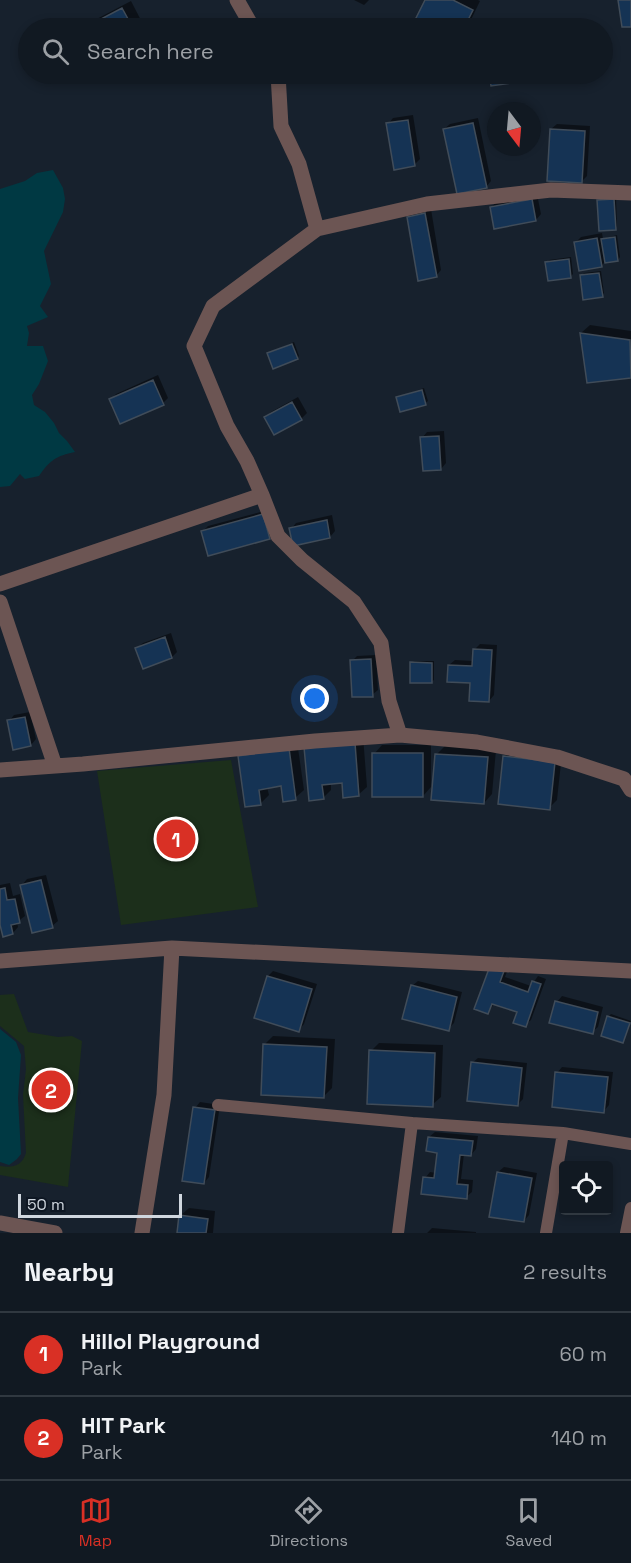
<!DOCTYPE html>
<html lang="en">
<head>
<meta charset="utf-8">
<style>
  :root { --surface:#111922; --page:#1e262f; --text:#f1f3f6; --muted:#9ca0a5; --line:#303840; --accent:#d93025 }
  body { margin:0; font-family:"Space Grotesk",sans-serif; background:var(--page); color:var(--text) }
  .controls { position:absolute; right:18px; bottom:18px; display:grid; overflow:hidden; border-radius:6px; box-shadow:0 3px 9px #0003 }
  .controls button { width:54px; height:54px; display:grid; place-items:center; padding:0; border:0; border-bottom:2px solid var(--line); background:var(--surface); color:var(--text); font:30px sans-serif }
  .compass { position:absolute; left:487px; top:102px; width:54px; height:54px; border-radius:50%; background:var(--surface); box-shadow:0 3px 9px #0003; rotate:164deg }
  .scale { position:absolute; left:18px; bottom:15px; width:164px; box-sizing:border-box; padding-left:6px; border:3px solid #d0d7df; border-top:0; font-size:16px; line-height:21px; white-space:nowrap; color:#d0d7df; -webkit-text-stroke:4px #0e1723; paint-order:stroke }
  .you { position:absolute; left:315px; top:699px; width:21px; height:21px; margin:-15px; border:4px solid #fff; border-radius:50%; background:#1a73e8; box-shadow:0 0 0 9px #1a73e833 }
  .badge { display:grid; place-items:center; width:39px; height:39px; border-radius:50%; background:var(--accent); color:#fff; font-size:20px; font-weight:700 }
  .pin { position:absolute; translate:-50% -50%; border:3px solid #fff; box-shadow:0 2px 6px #0006 }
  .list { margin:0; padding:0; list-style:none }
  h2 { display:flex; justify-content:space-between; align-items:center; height:78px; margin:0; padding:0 24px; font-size:26px }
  h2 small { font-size:20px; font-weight:400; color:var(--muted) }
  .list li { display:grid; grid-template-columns:39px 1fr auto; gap:18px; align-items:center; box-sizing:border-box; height:84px; padding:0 24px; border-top:2px solid var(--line) }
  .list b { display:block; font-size:22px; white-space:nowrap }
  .list p { margin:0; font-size:20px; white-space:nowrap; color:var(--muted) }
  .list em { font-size:20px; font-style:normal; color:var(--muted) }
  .icon { flex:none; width:33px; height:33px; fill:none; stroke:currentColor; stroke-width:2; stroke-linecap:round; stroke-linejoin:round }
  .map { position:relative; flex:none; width:631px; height:1233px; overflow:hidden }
  .search { position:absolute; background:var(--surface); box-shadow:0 3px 9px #0003; left:18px; right:18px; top:18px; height:66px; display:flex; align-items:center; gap:15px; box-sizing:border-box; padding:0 21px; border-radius:33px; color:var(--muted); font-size:22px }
  .sheet { height:246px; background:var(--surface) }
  nav { display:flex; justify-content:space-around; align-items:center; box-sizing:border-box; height:84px; border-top:2px solid var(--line); background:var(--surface); font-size:16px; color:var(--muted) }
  nav a { display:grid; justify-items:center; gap:3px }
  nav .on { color:var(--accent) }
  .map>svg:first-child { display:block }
  .green { fill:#1c2f1b }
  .water { fill:#003943 }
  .shadow { fill:#0007 }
  .building { fill:#153354; stroke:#404c59; stroke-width:1.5 }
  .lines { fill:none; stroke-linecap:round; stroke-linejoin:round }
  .lane { stroke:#6c5553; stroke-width:12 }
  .street { stroke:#6c5553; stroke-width:15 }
</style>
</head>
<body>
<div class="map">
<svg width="631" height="1233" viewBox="0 0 631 1233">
  <rect width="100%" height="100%" fill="#17212d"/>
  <path class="green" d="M231,760L258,907L121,925L97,771Z
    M14,994L28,1032L58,1037L72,1036L82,1041L68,1187L0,1175V1166C13,1168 22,1166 26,1153L23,1095L26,1069L24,1046L0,1026V995Z"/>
  <path class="water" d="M53,170L63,188L65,199L63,212L44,251L51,284L40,306L48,317L27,326L29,333L27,346H43L48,361L39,384L32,395L34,405L45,412L54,423L59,433L67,441L75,452C56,456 50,460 39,476L25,479L20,474L10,486L0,487V189L25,181L37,173Z
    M0,1029L16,1042L21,1055L18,1098L21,1154L17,1159L9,1165L0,1162Z"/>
  <path class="shadow" d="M354,0H369L364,5Z
    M427,0H478L480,1L467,28H413Z
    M131,1L145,28H85L91,22Z
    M490,74H564L492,85Z
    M413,115L420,159L414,165L388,124L393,118Z
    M478,118L491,181L486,187L444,129L450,124Z
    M557,124L590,126L587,176L581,182L551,129Z
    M537,194L541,214L536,220L491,207L497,202Z
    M616,197L617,226L615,229L599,201L601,198Z
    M431,209L441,270L436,276L408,217L414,212Z
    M602,233L603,239L617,235L620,257L618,260L606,261L602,265L576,242L581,237Z
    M571,257L573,274L571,276L547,263L549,260Z
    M601,271L604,293L602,296L581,276L584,273Z
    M590,325L631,331V376L588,382L581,333Z
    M294,342L299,356L297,358L269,353Z
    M158,375L168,398L163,403L111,399L116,394Z
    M424,388L428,401L425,403L397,398Z
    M298,397L307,413L301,419L266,417L271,412Z
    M444,431L446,463L441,469L422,438L427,432Z
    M268,510L274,532L269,538L203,531L208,526Z
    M332,515L335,531L330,537L291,529L296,523Z
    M171,633L177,652L172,657L137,648L143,643Z
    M480,644L497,645L494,695L489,701L472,682L449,665L455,660L473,661L474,650Z
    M376,655L378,690L372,695L352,661L357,656Z
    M414,661H434V680L431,682L412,663Z
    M30,712L36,739L31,745L9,721L14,715Z
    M363,736L367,787L358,795L343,782L331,783V790L323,798L310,799Z
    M297,741L304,790L295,798L282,785L267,787L269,795L260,804L247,805Z
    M382,745H431V787L423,796L374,754Z
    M445,746L496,750L492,794L484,803L437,754Z
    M512,749L562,754L557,800L549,808L504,757Z
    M46,875L58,921L52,926L22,885L27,879Z
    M10,883L13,896L20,894L25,916L17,922L18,927L13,933L0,917V885Z
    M509,966L505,977L531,986L538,976L546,979L531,1020L525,1025L519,1012L495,1003L488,1012L476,1008Z
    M273,971L317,984L304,1024L299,1030L268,976Z
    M418,981L462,992L454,1023L448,1029L412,986Z
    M562,996L603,1007L598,1027L592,1032L557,1002Z
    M611,1014L631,1021L623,1041L608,1017Z
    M273,1036L335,1039L332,1088L323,1097L265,1044Z
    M379,1043L443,1045L441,1097L432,1105L371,1051Z
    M478,1058L527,1063L523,1099L517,1105L472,1063Z
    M562,1067L613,1072L609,1105L604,1111L557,1073Z
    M200,1102L220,1105L209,1177L204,1183L195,1108Z
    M435,1132L478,1136L476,1149L471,1155L464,1154L461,1179L473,1180L472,1192L466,1197L425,1178L430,1172L436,1173L438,1151L429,1137Z
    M504,1167L537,1173L529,1215L524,1221L498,1172Z
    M189,1208L215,1211L213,1233H178L180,1216Z
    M432,1228L476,1232V1233H427Z"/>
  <path class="building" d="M425,0H453L473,10L464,28H411Z
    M618,0H631V27H622Z
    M122,8L133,28H84Z
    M489,74H567V75L491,86Z
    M408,120L415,166L394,170L386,123Z
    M473,123L487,188L457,194L443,129Z
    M550,129L585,131L582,183L547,181Z
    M532,199L536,221L494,229L490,207Z
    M614,199L616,230L599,231L597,200Z
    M425,213L437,277L418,281L407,217Z
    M615,237L618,261L605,263L601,239Z
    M597,238L602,267L579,271L574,242Z
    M569,259L571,278L548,281L545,262Z
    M599,273L603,297L583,300L580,275Z
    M580,333L630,340L631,378L587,383Z
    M292,344L298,359L273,369L267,353Z
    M153,380L164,405L120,424L109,399Z
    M422,390L426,405L400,412L396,397Z
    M292,402L302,420L274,435L264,417Z
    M439,436L441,470L423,471L420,437Z
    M263,514L270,539L208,556L201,531Z
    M327,520L330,538L293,546L289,528Z
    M165,637L172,658L143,669L135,648Z
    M473,649L492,650L489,702L469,701L470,683L447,682L448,665L472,666Z
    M371,659L373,697H352L350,660Z
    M410,662L432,663V683H410Z
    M25,717L31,746L13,750L7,720Z
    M355,743L359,796L343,798L342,783L322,785L324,799L309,801L304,747Z
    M289,748L296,800L283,802L281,786L259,790L261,805L245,807L238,756Z
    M372,753H423V797H372Z
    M435,754L488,757L484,804L431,800Z
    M503,756L555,762L550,810L498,804Z
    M41,880L53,928L32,933L20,885Z
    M5,888L7,900L15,899L20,923L11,925L13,934L3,937L0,925V889Z
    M490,966L504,971L500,982L528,992L532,981L541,984L526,1027L513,1023L517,1012L492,1004L488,1014L474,1009Z
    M267,976L312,989L299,1032L254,1018Z
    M411,985L457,997L449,1031L402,1019Z
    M555,1001L598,1012L593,1034L549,1023Z
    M607,1016L630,1023L623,1043L601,1036Z
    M263,1044L327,1047L324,1098L261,1095Z
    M369,1050L435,1053L433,1107L367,1104Z
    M471,1062L522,1068L518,1106L467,1101Z
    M555,1072L608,1077L604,1113L552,1107Z
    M193,1107L215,1110L204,1184L182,1181Z
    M428,1137L473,1141L471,1156L460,1155L457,1184L468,1185L467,1199L421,1194L423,1177L434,1178L437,1153L426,1151Z
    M497,1172L532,1178L524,1222L489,1217Z
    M179,1215L208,1219L206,1233H177Z"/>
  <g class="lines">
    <path class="lane" d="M218,1105L412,1123L563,1133L631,1144
      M398,1233L412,1123
      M546,1233L563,1133
      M626,1233L631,1208"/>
    <path class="street" d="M237,0L253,28
      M278,74L281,126L299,164L317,229L213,306L194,346L227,426L247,461L262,495L278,536L302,560L354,602L381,643L389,701L400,735
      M317,229L427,204L551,190L631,193
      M0,584L262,495
      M0,602L55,766
      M0,770L83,764L315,741L400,735L477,742L557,757L624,779L631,790
      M0,961L172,948
      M0,1223L55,1233
      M142,1233L164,1095L172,948L631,971"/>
  </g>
</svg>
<div class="controls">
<button><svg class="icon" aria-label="locate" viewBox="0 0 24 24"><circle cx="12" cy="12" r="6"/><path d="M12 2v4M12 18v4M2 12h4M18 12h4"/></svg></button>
</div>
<svg class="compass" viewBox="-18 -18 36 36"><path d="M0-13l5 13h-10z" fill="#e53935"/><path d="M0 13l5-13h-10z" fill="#9ca0a5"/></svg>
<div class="scale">50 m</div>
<div class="you"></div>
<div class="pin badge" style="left:176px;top:839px">1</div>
<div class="pin badge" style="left:51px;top:1090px">2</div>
<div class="search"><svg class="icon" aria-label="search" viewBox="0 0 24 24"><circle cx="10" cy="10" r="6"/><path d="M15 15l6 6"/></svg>Search here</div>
</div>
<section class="sheet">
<h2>Nearby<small>2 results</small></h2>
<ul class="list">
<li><span class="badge">1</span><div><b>Hillol Playground</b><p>Park</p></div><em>60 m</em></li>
<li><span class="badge">2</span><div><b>HIT Park</b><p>Park</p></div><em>140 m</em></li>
</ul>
</section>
<nav>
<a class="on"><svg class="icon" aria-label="map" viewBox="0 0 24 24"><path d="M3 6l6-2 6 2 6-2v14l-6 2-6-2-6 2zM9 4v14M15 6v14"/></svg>Map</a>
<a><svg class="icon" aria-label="directions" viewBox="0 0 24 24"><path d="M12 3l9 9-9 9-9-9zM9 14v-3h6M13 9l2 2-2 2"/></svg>Directions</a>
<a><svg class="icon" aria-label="saved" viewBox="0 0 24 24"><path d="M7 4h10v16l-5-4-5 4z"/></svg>Saved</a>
</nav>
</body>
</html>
